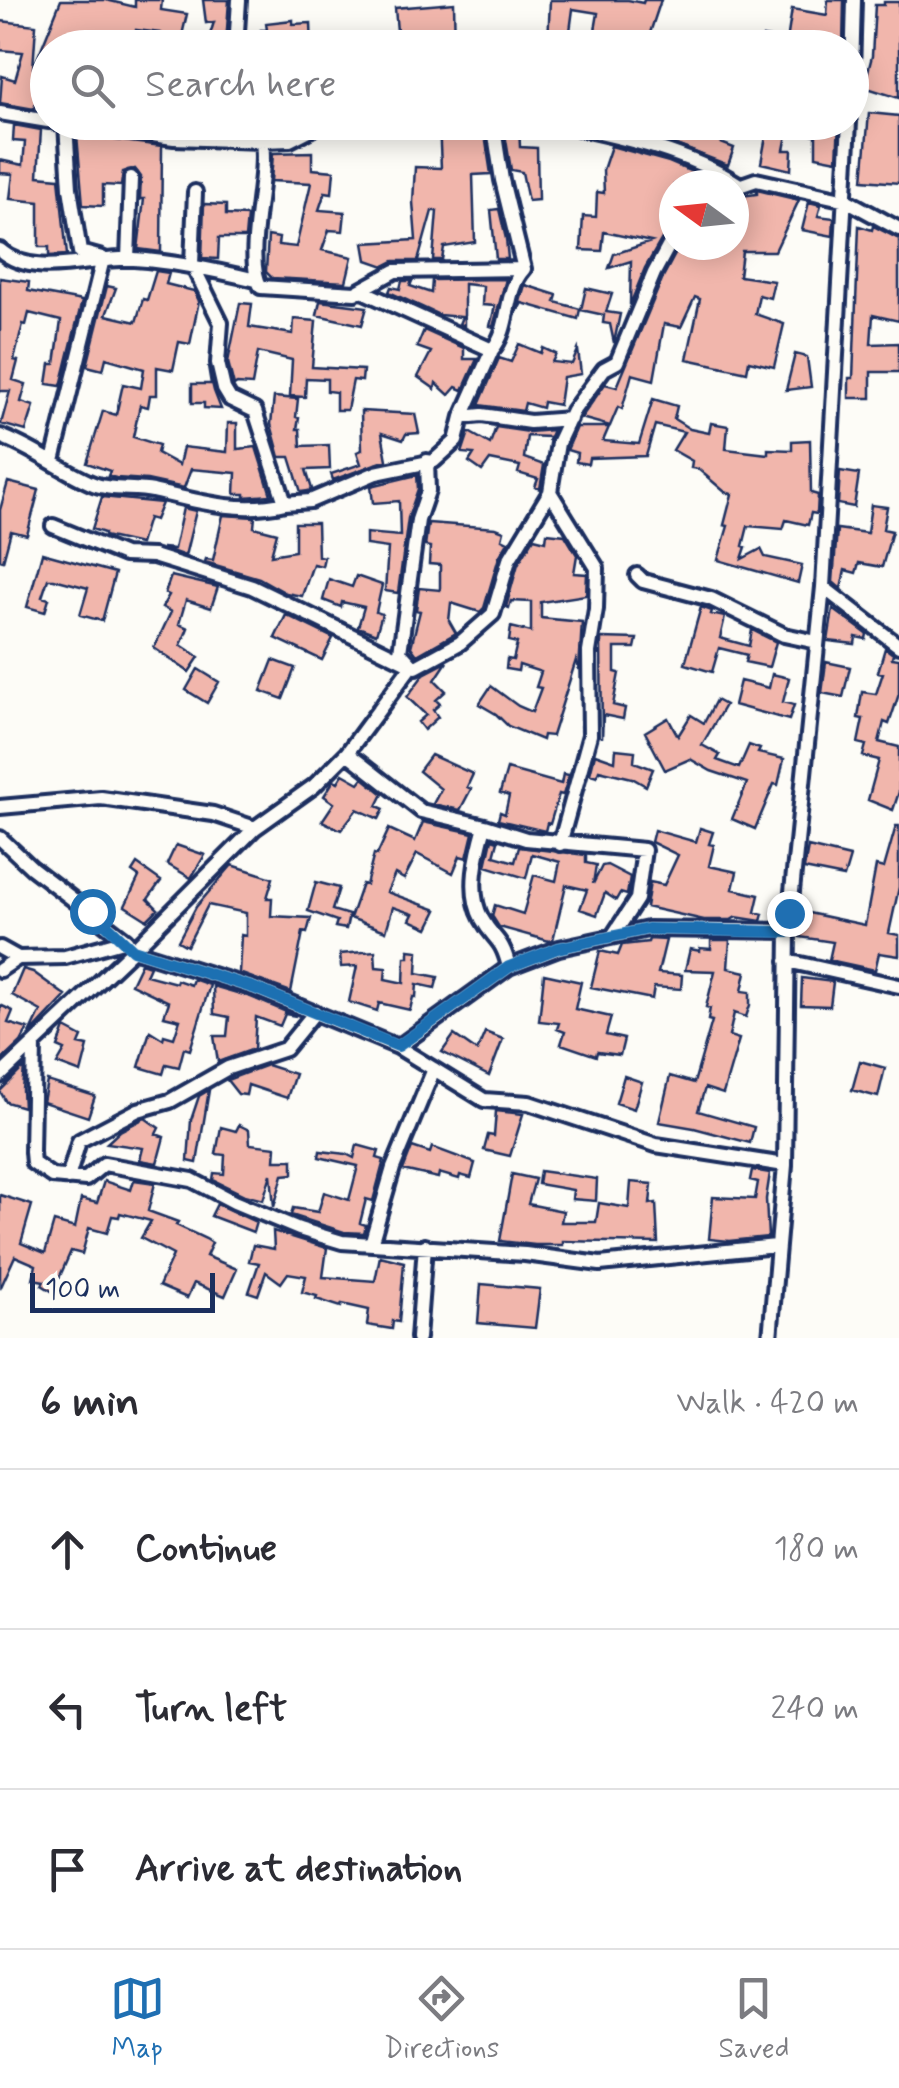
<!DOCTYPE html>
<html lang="en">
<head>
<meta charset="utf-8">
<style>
  :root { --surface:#fff; --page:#f2f2f3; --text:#2b2b33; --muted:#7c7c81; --line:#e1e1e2; --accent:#1f6fb2 }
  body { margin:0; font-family:Mynerve,sans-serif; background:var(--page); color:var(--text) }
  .compass { position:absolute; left:659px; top:170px; width:90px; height:90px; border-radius:50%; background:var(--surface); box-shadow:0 5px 25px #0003; rotate:285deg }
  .scale { position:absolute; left:30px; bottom:25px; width:185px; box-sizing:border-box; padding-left:10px; border:5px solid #1b2f5e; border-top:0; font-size:28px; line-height:35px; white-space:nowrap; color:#1b2f5e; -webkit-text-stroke:8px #fdfcf7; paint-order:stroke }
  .stop { position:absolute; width:30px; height:30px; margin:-22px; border:8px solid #1f6fb2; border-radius:50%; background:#fff }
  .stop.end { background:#1f6fb2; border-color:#fff; box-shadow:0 2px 10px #0008 }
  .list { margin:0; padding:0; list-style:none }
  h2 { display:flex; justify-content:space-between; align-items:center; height:130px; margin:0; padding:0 40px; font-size:42px }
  h2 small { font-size:32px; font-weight:400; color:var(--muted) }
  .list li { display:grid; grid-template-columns:65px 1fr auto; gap:30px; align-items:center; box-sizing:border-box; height:160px; padding:0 40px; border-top:2px solid var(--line) }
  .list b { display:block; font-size:38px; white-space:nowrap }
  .list em { font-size:32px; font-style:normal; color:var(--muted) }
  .icon { flex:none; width:55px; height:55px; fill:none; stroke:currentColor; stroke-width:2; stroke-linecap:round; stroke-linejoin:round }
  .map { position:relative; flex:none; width:899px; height:1338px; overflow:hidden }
  .search { position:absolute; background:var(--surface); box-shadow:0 5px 25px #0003; left:30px; right:30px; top:30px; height:110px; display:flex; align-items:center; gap:25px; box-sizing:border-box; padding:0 35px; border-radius:55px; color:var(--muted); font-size:38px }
  .sheet { height:610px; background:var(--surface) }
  nav { display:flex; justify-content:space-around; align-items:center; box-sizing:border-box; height:140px; border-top:2px solid var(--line); background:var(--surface); font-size:28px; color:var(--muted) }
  nav a { display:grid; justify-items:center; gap:5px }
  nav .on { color:var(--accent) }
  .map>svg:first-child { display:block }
  .building { fill:#f1b6ac; stroke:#1b2f5e; stroke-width:2.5 }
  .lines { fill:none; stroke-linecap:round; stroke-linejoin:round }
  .minor-casing { stroke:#1b2f5e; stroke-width:20 }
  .minor { stroke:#fdfcf7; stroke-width:12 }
  .route { stroke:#1f6fb2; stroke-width:12 }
</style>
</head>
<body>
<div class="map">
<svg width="899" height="1338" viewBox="0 0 899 1338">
  <rect width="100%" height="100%" fill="#fdfcf7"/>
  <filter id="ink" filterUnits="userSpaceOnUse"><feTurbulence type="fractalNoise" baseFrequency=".01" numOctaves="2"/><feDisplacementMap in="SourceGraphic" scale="20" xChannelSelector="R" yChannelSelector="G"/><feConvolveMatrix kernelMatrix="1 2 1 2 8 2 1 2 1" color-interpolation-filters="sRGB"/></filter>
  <g filter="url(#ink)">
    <path class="building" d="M61,0H106L135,7V0H162L161,10L187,14L179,48H158L161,33L136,30L133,48H48V95L38,93L34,109L0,103L2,76L15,80L23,52L0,50V21L36,25L33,69Z
      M203,0H229L226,44L208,41L214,22L206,23Z
      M550,0H628L643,3L644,0H661L645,48H592L598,13L573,9L568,46L548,43Z
      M828,0H844L843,48H761L763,37L787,41L792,9L827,15Z
      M884,2H899V98L864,87L872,56L875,5H884Z
      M454,3L455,48H430L427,40L398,43L395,8Z
      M293,20V24L311,23L312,48H263L261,30H267L266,23Z
      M869,113L899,116V183L863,180Z
      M439,122H483L491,174L473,175L475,242L444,247L442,260H433L437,211H432L418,261H394L384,266L367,260L364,243L416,240L413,202L415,167L441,168Z
      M781,122H839L837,160L816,156V135L780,126Z
      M656,124L722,139L721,143L734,148L728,165L655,137Z
      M14,125L41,130L38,176L59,178L67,255L49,256V247H39V202L10,199L13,174L0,173V160L23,165L25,142L13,141Z
      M519,127L520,147L537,148L538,200L528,201L522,172L511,170L504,128Z
      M788,130L784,150H792L791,170L761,163L767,131Z
      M77,135L162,146L161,252L138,249L144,199H140L141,177L135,169L123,172L121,186L103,185V206L83,205Z
      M611,146L669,162L704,177L701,185H674V211L668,210L665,226L668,228L645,268L630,305L631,261L609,268L614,254L651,242L604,232L602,251L581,250L583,216L596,217L597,192L604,193L603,170Z
      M312,152V169L334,171L332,193L325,192L319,210L345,212L343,231L329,230L322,250L352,257L346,282L272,278L266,272L268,236L279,238L278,245L296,247L311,183L271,181L273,153Z
      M757,190L799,200L775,251H742L739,276L774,281L770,298L759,295L755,314L784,324L774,367L749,361L747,372L687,359L700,299L695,297L681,327L664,324L654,380L632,374L622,409L618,407L610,426L581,418L605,384L617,387L663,277L680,245H734V197L757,194Z
      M809,202L821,205L818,216L834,218L833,236L802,230Z
      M204,204L226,205V215L247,216L245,238H219L218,259L202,258Z
      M499,209L506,239L508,259H496L491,210Z
      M859,226L872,230L873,226L899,239V321L873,315L871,344L899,343V372H871V398H849V378H853Z
      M156,271L169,273L166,284L194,291L199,301L190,344L179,342L173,370L157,367V395H150L148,407L140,405L133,437L159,445L157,453L179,465L183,447L227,452L228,423H237V449L256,447L271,495L245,497V494H235L236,473L191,469L184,488L147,480L116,478L108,476L110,471L87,463L103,411L116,415L123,384L141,388L144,369L106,358L103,370L87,366L107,286L116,288L106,315L136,322L143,299L147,300Z
      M0,278L29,282L28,291L82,301L61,386L47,384L50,364H55L61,321L29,313L26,325L23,324L14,360L18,361L13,380L26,384L21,402L34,406L26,431L1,424L10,391H0Z
      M506,279L493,327L490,326L495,306L482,305L483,286L464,284V326L459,324L462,317L439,315L389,292L391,287L400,289L402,281H412L410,286L431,293L432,280Z
      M525,285L557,295L555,302L580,309L578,319L522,303L517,312Z
      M586,288L612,294L606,312L620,314L614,343L610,324L603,323L604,315L581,310Z
      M320,301L367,307L362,325L317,315Z
      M240,303L252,304L249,327L293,334L294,319L316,321L312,367L363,370L362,381L353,380L347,410H336V392L327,391V379L306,378L305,397L290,396L292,360L258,352L252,385L237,384L234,386L228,362Z
      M424,330L464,348V359H477L463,390L456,387L449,395L436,383L435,389L418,377L431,352L417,347Z
      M519,344L541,353L543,348L556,354L552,362L572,364L578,350L581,374L563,377L559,405L543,402L542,408L525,403L523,411L479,405L499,358L511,362Z
      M795,354L807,357L811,387L786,390Z
      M208,366L214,391L221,409L204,408V403H192V384H211Z
      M274,397L298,399L296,417L299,418L297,429H300L301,446L329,445L330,469L306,470L312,489L308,491L301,492L290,457H280L271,424Z
      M653,399L677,406L674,419L690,429L709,433L711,423L728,426L726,449L768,454V449L792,450V441L810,440L811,493L818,495L817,514L811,513L808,525L786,520L783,529L748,526L743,546L746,547L742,559L761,549L765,557L802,565L798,583L718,560L728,526L724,525L732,494L725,492L698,469L691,468L692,461L673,450L684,432L655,425L646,456L589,458L588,464L576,462L577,453L567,450L577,427H609L603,441L639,444Z
      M361,411L415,414L419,433L406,434L403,440L382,433L387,460L333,480L331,474L361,464L357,452L362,450Z
      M496,427L529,432L553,430L548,441L549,437L527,436L524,458L544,465L540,489L535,487L538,479L518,473L520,466L490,460L482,471L469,462L474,454L462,453L469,432L490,444Z
      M840,471L859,474L854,507L838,504Z
      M417,475L418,489L408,518L398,593L385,591L388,548L366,545V533L400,536L399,501L373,503L371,486Z
      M8,482L39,490L27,535L11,531L3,561L0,560V510Z
      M102,497L162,503L155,520L148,518L140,544L104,536V533L92,529Z
      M871,505L887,507L883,529L892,531L882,567L859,563L856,573L845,570L841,589L833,582L837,529L867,533Z
      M183,508L196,511L185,556L162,548L174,549Z
      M223,515L255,517L254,527L277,533L271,555L295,551V523H317L318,556L324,557L322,566L313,564L302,596L286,593L259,578L205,562L206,559L213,560Z
      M428,523L496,528L504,531L502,539L508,542L499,557L484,608L480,612L451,603L449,621L456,633L417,655L411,647L420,611L416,610L419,588L440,590V565L429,564L430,547L425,546Z
      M547,533L565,535L577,555L574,573L587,574L586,595L541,602V618L582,622L579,670L576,660L552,736L543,735L542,740L508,726L496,714L479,704L491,686L518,706L532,712L541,688L536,687L541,672L519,665L518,671L506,669L507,659L513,660L517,643L509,641L511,627L531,632V602L511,601L509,608L506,607L518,564L534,538L546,541Z
      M42,553L115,573L102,621L80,615L88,588L54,579H48L42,597L49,599L45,612L27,607Z
      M171,576L218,587L211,608L186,600L179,624L188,628L181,645L199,657L189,672L154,648L171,612L162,607L169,595L165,593Z
      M356,576L382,585L376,612L382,614L376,634L358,627L364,607L342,602L341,607L323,600L329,579L352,587Z
      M701,607L712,611L711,614L725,617L720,638L749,646L752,630L776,642L769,667L745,662L747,655L719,648L712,672L685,664Z
      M833,609L867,634L866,639L856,637L855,644L828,641Z
      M286,615L333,638L322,660L275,638Z
      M601,638L637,639L635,648H615V672L619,673L613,705L625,708L623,719L603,715L602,738Z
      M885,648L893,654L892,658L899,659V694L889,724L884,722L879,742L899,747V792L893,810L868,800L879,760L863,756L866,745L858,743L863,719L858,718L862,692L876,694L883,673L878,672Z
      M273,660L295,668L283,699L261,691Z
      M447,662L435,680L446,691L436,700L440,704L433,710L438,717L424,730L418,722L426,715L407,697L424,674Z
      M826,662L850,667L843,697L822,693Z
      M198,669L219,682L207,703L186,690Z
      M772,674L789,678L783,702L794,705L789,720L734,705L740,681L769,688Z
      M716,700L725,705L702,745L720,755L717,760L739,768L749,745L760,749L758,753L784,759L778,785L774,784L755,829L732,819L747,783L711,771L690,759L665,770L645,732L668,718L678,736L691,715L704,723Z
      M616,749L635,751L634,762L653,769L646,786L632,778L599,770L597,776L590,774L595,754L615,761Z
      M431,755L473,774L467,787L471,789L460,810L433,804L441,789L419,771Z
      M507,769L561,784L563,774L569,775L563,795L559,794L550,824L547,823L545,831L498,820L500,812L505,814L509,796L500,793Z
      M343,774L359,783L363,778L383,794L377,806L384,809L379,819L357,809L341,830L322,821L334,803L324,796L334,780L338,782Z
      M423,822L473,833L467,858L460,856L453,873L417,854L404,879L395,874L387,892L437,910L428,928L410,920L413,914L393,907L386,931L350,918L362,884L366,885L374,854L377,855L389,829L415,841Z
      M896,826H899V887L889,933L899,935V956L879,953L875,970L829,960L833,942L800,937L804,912L865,925L876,866L884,868Z
      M700,828L713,832L709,844L714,845L709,866L737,872L733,889L759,895L755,912L763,914L761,921L736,917L731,920H704L646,907L650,882L664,885L678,855L651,842L654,830L696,842Z
      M492,839L498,841L494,856L515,862L519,847L586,855V863L596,865L593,884L602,866L607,865L630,877L627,895L620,893L616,900L605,893L597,915L580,909L587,890L566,885L553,940L549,941L499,927L492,916L495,905L523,914L534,875L556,881L560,862L532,854L526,878L486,866Z
      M176,845L205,855L191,878L167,864Z
      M808,847L850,857L844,877L804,869Z
      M137,864L161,881L148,899L158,909L147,920L125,906L139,877L132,872Z
      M232,865L273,878L267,898H272L271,916L311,918L307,933L303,932L291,992L239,973L241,935L246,936V913L208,905L187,946L178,941L196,907Z
      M316,882L339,888L332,910L349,915L346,929L335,927L337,921L308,911Z
      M649,939L666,940L658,973L682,975L681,989L654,987L652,999L591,987L600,951L618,955L622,945L648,942Z
      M711,940H730L728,968L746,972L742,991L750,992V1005L746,1017L734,1013L729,1036L739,1039L723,1094L705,1088L698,1111L754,1127L750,1143L694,1128L659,1122L670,1076L694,1083L712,1021L708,1020L710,1008L706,1007L715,971L685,970L690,949L700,951V948L711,949Z
      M409,950L418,951L417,973L438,977L435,988L417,984L416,997H413L410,1010L379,1003L377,1011L349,1002L357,966L341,967L340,954L375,951L376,967L386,968L385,979L404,983L405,957H409Z
      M141,963L150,966L146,975L176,983L177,980L191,985L193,979L210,985L190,1050L184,1048L179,1067L166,1064L163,1074L139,1067L150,1031L163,1039L164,1035L174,1038L180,1020L164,1016L169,1002L131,984Z
      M23,969L33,972L66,996L30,1034L41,1011L12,995Z
      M544,974L581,982L575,1009L611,1017L606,1035L624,1039L620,1055L597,1052L596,1056L561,1044L565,1032L557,1029L559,1023L539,1021Z
      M802,978L833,982L830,1006L801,1005Z
      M213,986L251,997L296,1016L285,1014L280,1026L256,1017L254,1049L218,1062L214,1036H227L229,1017L214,1014Z
      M0,1005L13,1011L8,1023L28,1029L21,1042L0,1062Z
      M65,1028L82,1037L79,1044L88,1046L81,1073L57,1064L65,1050L58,1047Z
      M485,1032L503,1039L489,1076L442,1052L454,1035L477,1051Z
      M860,1061L885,1068L878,1097L852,1090Z
      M267,1065L295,1074L287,1098L248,1085L246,1095L238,1094L227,1080Z
      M24,1067L22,1090L23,1107L6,1102L0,1091Z
      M624,1076L642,1082L634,1109L616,1103Z
      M47,1081L95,1096L88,1117L43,1102Z
      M209,1090L197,1163L188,1161L191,1120L199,1096Z
      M496,1111L523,1114L510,1156L484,1150L488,1135L494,1136Z
      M145,1118L159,1128L156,1134L164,1137L157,1163L140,1160L143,1148L107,1143L120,1131Z
      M239,1125L249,1130L250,1144L276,1147L275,1160H293V1174L283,1175L274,1207L271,1174L263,1200L244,1195L213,1180L214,1173L224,1174L225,1155L216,1154L221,1127L236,1131Z
      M357,1145L379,1151L377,1158L384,1160L373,1201L366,1199L360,1223L366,1225L364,1233L344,1232L291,1215L293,1208L318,1212L324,1192L349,1200L358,1166L319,1157L320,1151L346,1154L354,1158Z
      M412,1147L430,1153L432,1147L475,1163L471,1178L460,1175L459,1179L439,1173L438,1178L403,1170Z
      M752,1170L770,1173L766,1199L768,1237L729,1241L709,1239L713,1197L755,1199L758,1182L750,1180Z
      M540,1171L597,1179L596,1201L572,1199L573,1190L538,1184Z
      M512,1174L535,1179L528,1204L563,1211L561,1222H596L599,1203L629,1208L631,1182L652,1184L650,1204L656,1203L658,1243L563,1241V1245H535L500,1241Z
      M134,1180L155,1183L148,1211L178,1222L176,1225L206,1239L212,1243L206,1256L237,1269L225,1296L194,1283L187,1298L159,1286L173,1255L141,1238L151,1221L120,1213L119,1217L112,1216L107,1233L89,1228L82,1254L71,1251L53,1292L42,1285L44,1281L33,1279L36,1265L15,1256L0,1289V1195L32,1205L21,1243L45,1253L54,1222L75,1228L81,1199L97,1203L104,1181L131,1190Z
      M217,1204L256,1222L253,1232L211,1216Z
      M273,1231L327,1248L323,1277L375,1281L380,1256L404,1262L399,1322L393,1321L392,1329L367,1325L369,1310L342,1304L341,1307L316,1299L317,1296L302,1292L306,1276L288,1273L281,1283L266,1272L258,1295L249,1292L259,1263L249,1261L253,1245L274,1249Z
      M481,1284L540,1289L535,1328L478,1323Z"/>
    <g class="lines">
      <g class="minor-casing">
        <path id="minor" d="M236,48L239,0
          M852,73L854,0
          M0,113L48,121
          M55,122L174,138L262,141L290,140L325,122
          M251,122C254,129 261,136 262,143C268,179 243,259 261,287L355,293L395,271L524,269
          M493,122L502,180L524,269
          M550,122C615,136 684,149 740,185
          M66,124L70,188L80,252L102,258
          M736,187L756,180L846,200L899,229
          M195,192L192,264L221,323L218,363L224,389L230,399L255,411L285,503L310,501L376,473L434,461L456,441L462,417L492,350C512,327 503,292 524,269
          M0,250C35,281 93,256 134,259C176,262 215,270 256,280
          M128,259L131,178
          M360,290L492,350
          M462,417L482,415L530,422L570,419
          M0,436C33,448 59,469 91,483C109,491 133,487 153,491C197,501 240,514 285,503
          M53,461L102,263
          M550,492L597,568L596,609L589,652L590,735L560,844
          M53,526L124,555L153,556L252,587L412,665L400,652L418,520L428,491L427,461
          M637,575L643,581L711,599L784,635L817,642
          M823,587L899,646
          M347,753L421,811L485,826C477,854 467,892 482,919C494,941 502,937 509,967
          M0,807L101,798L213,814L255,828
          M485,826L526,839L644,850L637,899L614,934
          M0,838L32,868L126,940
          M0,948L18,958
          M787,961L899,986
          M0,970L18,958L65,957L126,940L133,950L254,988L398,1047L484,1100L529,1103L656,1145L785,1165
          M34,1044L32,1152L33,1163L52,1176L86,1179L104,1164L192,1180L234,1202L299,1229L342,1242L525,1254L600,1264L776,1246
          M398,1047L509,967L559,948L648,929L788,931
          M0,1076L133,950L255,828L314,786L347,753L412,665L416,667L460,643L493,614L509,560L550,492L558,443L573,411L604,369L617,362L654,273L674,236
          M68,1178L79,1141L138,1110L170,1101L228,1068L285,1049L315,1012
          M371,1244L393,1168L434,1069
          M418,1338L425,1246
          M770,1338L785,1165L788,931L823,587L849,122"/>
      </g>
      <use href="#minor" class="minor"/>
    </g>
  </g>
  <g class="lines" filter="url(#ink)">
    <path class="route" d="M92,911L133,950L254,988L398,1046L509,967L558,948L648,929L788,932L789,913"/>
  </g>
</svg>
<svg class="compass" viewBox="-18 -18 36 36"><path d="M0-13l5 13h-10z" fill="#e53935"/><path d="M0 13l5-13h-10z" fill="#7c7c81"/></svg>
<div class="scale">100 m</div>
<div class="stop" style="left:92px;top:911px"></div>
<div class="stop end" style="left:789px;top:913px"></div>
<div class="search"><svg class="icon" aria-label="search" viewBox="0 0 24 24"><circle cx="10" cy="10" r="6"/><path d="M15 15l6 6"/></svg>Search here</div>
</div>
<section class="sheet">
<h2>6 min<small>Walk · 420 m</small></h2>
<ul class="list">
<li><svg class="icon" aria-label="ahead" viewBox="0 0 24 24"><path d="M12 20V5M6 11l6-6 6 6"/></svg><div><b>Continue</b></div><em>180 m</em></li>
<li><svg class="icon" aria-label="left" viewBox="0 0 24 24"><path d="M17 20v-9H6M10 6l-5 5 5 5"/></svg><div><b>Turn left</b></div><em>240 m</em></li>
<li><svg class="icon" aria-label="arrive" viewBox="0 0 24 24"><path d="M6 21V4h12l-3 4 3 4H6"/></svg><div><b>Arrive at destination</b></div></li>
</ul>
</section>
<nav>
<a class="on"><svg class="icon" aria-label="map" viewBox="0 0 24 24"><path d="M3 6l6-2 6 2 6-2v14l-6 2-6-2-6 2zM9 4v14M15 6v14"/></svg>Map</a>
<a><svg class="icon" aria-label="directions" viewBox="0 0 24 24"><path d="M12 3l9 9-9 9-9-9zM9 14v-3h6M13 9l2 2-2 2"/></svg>Directions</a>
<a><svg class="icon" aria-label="saved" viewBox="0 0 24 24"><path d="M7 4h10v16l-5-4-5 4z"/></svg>Saved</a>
</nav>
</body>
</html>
